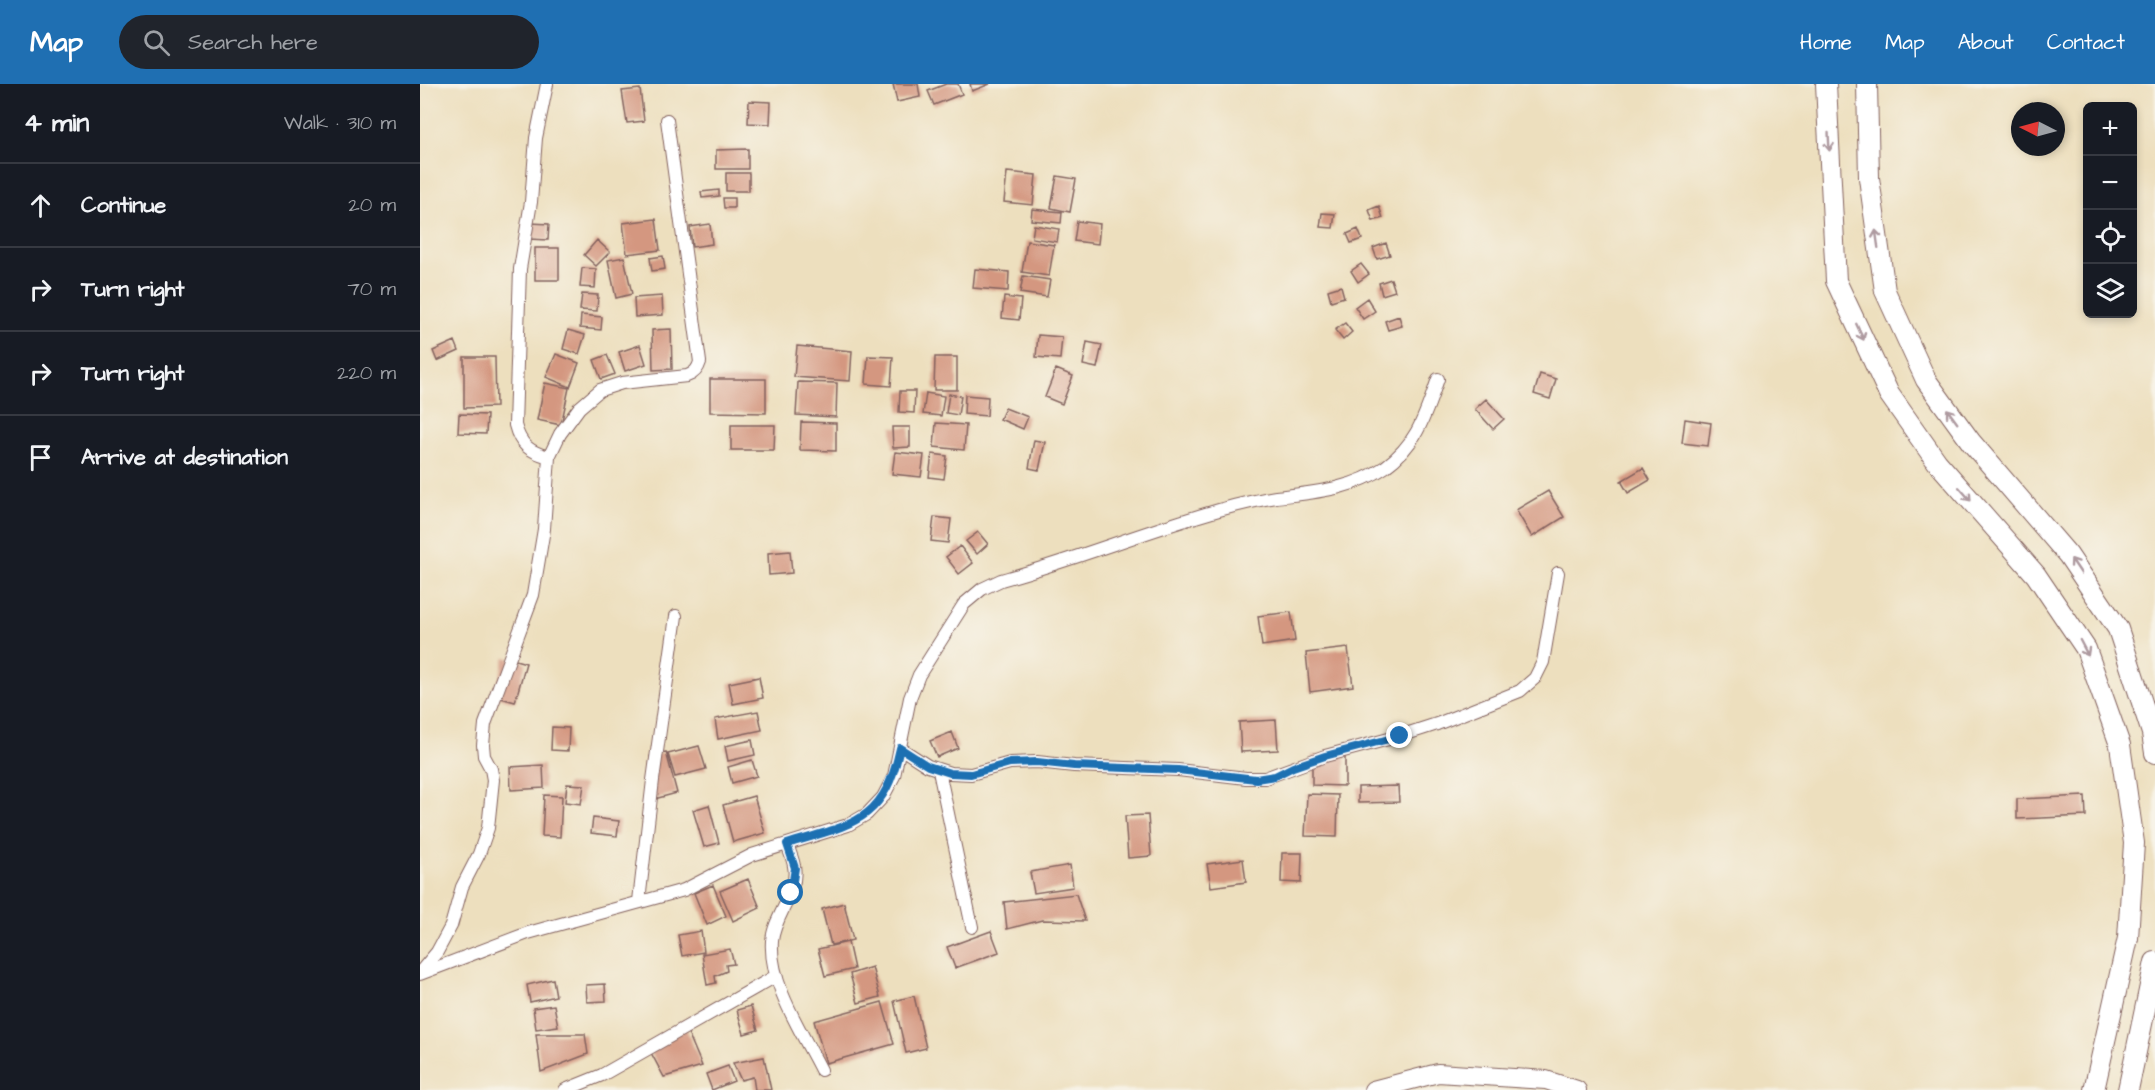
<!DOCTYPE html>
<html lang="en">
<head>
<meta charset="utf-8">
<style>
  :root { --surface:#171b24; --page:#20242c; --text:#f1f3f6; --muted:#9ea1a6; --line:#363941; --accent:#1f6fb2 }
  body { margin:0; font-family:"Architects Daughter",sans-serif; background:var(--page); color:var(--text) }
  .controls { position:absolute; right:18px; top:18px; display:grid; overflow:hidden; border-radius:9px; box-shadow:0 3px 9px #0003 }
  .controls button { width:54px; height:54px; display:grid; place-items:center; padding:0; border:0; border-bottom:2px solid var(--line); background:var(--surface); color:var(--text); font:30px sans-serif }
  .compass { position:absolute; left:1591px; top:18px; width:54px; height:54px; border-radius:50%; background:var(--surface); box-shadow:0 3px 9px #0003; rotate:276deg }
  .stop { position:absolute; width:18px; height:18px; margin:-14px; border:4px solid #1f6fb2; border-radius:50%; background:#fff }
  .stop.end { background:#1f6fb2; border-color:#fff; box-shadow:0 2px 6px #0008 }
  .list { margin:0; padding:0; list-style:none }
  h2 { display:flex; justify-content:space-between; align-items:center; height:78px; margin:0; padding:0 24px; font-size:26px }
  h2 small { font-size:20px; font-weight:400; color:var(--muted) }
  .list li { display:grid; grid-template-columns:39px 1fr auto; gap:18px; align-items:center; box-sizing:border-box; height:84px; padding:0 24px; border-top:2px solid var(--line) }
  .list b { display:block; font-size:22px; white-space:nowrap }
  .list em { font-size:20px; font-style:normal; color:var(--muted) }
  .icon { flex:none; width:33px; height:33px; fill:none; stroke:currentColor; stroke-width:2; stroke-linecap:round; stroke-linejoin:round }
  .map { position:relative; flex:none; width:1735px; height:1006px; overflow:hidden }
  header { display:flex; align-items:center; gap:36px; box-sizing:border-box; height:84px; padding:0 30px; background:var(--accent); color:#fff }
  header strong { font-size:28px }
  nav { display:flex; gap:33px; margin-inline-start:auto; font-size:21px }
  .search { width:420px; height:54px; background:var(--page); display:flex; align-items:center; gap:15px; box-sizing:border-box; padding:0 21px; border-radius:33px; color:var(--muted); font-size:22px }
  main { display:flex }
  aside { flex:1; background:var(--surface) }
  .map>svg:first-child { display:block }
  .building { fill:#d49780 }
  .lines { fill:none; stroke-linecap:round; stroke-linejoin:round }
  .minor-casing { stroke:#83625e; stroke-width:14 }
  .secondary-casing { stroke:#83625e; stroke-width:20 }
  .primary-casing { stroke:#83625e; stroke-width:22 }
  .minor { stroke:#fff; stroke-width:12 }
  .secondary { stroke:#fff; stroke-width:18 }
  .primary { stroke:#fff; stroke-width:20 }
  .oneway { stroke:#ae9aa0 }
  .route { stroke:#1f6fb2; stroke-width:8 }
</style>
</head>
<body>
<header>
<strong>Map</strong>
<div class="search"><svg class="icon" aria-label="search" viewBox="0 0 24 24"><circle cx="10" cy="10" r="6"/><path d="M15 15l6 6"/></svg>Search here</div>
<nav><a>Home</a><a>Map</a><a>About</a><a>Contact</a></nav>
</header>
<main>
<aside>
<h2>4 min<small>Walk · 310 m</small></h2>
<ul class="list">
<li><svg class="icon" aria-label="ahead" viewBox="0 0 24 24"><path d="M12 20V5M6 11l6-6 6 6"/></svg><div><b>Continue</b></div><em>20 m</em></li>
<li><svg class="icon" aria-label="right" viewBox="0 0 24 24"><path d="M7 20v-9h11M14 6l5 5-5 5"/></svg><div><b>Turn right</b></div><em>70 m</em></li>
<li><svg class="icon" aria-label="right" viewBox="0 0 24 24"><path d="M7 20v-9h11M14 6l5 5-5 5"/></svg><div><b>Turn right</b></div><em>220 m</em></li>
<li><svg class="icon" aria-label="arrive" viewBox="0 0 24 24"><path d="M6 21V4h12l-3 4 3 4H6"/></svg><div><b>Arrive at destination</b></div></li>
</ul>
</aside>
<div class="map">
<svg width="1735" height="1006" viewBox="0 0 1735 1006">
  <rect width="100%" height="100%" fill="#f7f3e8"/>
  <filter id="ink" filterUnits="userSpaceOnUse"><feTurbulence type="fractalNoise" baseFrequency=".0167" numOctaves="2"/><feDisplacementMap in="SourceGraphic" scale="12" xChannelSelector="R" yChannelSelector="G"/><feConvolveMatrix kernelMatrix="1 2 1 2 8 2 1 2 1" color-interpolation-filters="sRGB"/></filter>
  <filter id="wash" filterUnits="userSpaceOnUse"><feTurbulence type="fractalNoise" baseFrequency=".008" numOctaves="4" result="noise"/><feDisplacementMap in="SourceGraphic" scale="24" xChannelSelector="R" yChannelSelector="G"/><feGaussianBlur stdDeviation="1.35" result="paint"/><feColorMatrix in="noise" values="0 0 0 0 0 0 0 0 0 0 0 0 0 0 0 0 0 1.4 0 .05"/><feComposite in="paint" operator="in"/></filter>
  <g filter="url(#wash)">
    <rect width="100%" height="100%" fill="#eddfbe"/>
    <g id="blocks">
      <path class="building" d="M473,0H498L500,13L477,18Z
        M526,0H538L542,10L514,21L508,7Z
        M550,0H570L552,7Z
        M220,5L224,37L207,39L202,7Z
        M329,17L351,18L350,40L328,39Z
        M328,65V85H296V66Z
        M587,88L616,91L613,121L584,118Z
        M306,89H329V107H306Z
        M637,92L656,95L650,128L631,124Z
        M299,106V112L282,114L281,108Z
        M303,114H314V124H304Z
        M959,122L963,134L953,137L949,126Z
        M612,125L642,128L641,139L611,136Z
        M902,129L915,130L913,144L900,143Z
        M236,135L240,166L207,170L203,139Z
        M657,137L680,140L678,160L654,157Z
        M110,139L129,140L128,156L109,155Z
        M290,140L292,160L272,163L270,143Z
        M614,141L639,145L637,158L612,154Z
        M938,145L942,155L931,159L927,150Z
        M177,156L190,168L176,182L164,171Z
        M607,157L634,161L629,192L602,188Z
        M966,159L970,171L957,175L953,164Z
        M115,164H139V196H115Z
        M243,172L245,185L232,187L230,174Z
        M204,173L212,210L196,214L188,176Z
        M941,180L949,190L938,198L931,187Z
        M162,184L176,185L175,204L160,203Z
        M555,185L589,188L588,207L553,204Z
        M603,192L630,196L627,213L600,209Z
        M971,195L975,207L962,211L959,199Z
        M921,202L924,213L911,217L908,206Z
        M162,210L178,211L177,227L160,226Z
        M242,212L243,231L215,233L214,214Z
        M584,213L601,215L599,236L582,234Z
        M947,214L955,227L943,235L935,223Z
        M161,231L182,233L181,246L160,244Z
        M979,232L982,242L968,246L965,237Z
        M925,239L932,248L923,256L915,246Z
        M251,245L252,285L233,286L232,246Z
        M148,246L165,251L159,270L143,265Z
        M618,251L642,253L640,275L616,273Z
        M35,257L39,267L17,277L13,267Z
        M667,258L682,261L677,284L663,281Z
        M220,261L226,280L205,287L199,268Z
        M377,262L432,267L430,297L374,293Z
        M136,270L159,279L150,303L126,293Z
        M187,271L195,290L181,295L174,276Z
        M448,272L473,273L471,302L446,300Z
        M44,273H75L76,323L44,324Z
        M515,273H537V306H514Z
        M636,285L653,292L642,320L625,313Z
        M1120,290L1136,295L1130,315L1114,310Z
        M290,295H346V329L290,328Z
        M378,298L417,299L416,333L376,331Z
        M125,299L149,304L141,341L117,336Z
        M480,307H495L494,329L479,328Z
        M506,309L524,312L521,332L503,330Z
        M529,310L541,312L538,331L526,329Z
        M545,311L568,313L567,332L544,330Z
        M1066,315L1084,335L1073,345L1055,325Z
        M585,324L608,333L603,345L580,335Z
        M39,330L67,331L66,350L38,349Z
        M1265,335L1291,339L1288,362L1262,359Z
        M381,338L416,339V367L380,366Z
        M516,339L546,341L544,366L514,363Z
        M311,341H355L354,366H311Z
        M472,343H490V363L473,364Z
        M614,356L625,358L619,386L609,384Z
        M475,368L504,371L501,393L472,390Z
        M512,370L527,372L524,395L509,393Z
        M1223,384L1230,396L1208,409L1201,397Z
        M1128,407L1144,433L1112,453L1096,426Z
        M514,433L531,435L528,459L511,457Z
        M558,448L568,460L557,470L546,457Z
        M540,462L553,479L539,490L526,473Z
        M370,467L372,489L349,491L348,469Z
        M871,528L875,557L842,562L838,532Z
        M928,564L933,602L890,608L886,569Z
        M85,573L106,579L95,618L74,612Z
        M339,593L343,614L313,620L309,599Z
        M338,627L342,646L298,655L295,635Z
        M856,636L858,666L821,668L819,638Z
        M132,643L149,644L148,667L131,666Z
        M532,648L538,664L517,673L510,657Z
        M332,656L335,671L308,677L305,662Z
        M279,662L286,685L255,693L248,670Z
        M246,668L257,709L227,717L230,672Z
        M892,671L925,672V702L892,701Z
        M332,676L337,692L312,699L308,683Z
        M123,681L124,704L91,706L90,683Z
        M147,700L164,701L161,720L145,718Z
        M978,702L979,718L938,719V703Z
        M887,710L918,711L917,753L885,752Z
        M124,711L142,712L140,753L122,752Z
        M334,712L345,749L313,758L303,721Z
        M1665,712L1666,732L1597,735V715Z
        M289,721L299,759L284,763L273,726Z
        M728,731L731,772L708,774L705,732Z
        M173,734L199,737L197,752L171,749Z
        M862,769H882L881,799L861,798Z
        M823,775L826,798L791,803L787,780Z
        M650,781L653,803L614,809L610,788Z
        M328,795L340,824L313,837L300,807Z
        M293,801L306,832L287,841L274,809Z
        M656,810L665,837L622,836L587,845L584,818Z
        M424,819L433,856L411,861L402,825Z
        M281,847L284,868L262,872L258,851Z
        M571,847L579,868L535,884L527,863Z
        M428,858L434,885L405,892L398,865Z
        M310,865L314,880L306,881L307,887L295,892L296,899L287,901L282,870Z
        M452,883L460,913L438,919L430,890Z
        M133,895L136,912L110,918L107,901Z
        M185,900L186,917L167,918L166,901Z
        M494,912L506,964L486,969L474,917Z
        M462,918L474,960L406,979L394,937Z
        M134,921L138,942L116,945L113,924Z
        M331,922L338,946L324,950L317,926Z
        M266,944L282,982L244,993L229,965Z
        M116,950H165L168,970L121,988Z
        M344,973L351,1006H335L333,993L321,996L313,979Z
        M308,982L314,997L292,1006L286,990Z"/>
    </g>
  </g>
  <g filter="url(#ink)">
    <use href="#blocks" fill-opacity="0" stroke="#83625e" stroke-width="1.5"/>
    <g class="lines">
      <g class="minor-casing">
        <path id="minor" d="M127,0L116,54L111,118L100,185L95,341C100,361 110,368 129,373
          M480,664L508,682L530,689L551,690L590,679L617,678L654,682L758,686L826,694H845L905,672L980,652L1017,640L1100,607L1115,594L1123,578L1138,489
          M519,687L552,843
          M367,760C369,767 373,775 374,782C379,809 354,831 352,857C349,900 382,948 401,986
          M219,817L233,696L256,532
          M1,887L17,868L31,842L42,803L59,770L68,744L73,696L71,685L64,672L63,661L65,640L113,511L124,445L129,373L140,350L159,324L180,306L202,299L267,292C275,289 278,285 280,278L247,36
          M0,890L108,849L264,806L332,771L428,741L447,730L463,713L474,692L490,614L499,591L544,520L562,505L581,496C654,476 725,447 799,426C817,421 837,416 856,413C895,408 931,406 965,383C998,359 1005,331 1018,295
          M145,1006L182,991L356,892"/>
      </g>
      <g class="secondary-casing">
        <path id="secondary" d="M953,1006L1018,989L1126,996L1157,1006"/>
      </g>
      <g class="primary-casing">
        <path id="primary" d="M1406,0L1416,197L1469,310L1517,378L1616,491L1666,565L1700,661L1714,759L1708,854L1674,1006
          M1447,0L1449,94L1465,207L1506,296L1551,358L1648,471L1698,545L1732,649L1735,669
          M1708,1006L1735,878"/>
      </g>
      <use href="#minor" class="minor"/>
      <use href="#secondary" class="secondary"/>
      <use href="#primary" class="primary"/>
    </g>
    <defs><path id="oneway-shaft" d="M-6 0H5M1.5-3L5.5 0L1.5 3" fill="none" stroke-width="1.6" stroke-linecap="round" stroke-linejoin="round" transform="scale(1.5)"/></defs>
    <g class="oneway">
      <use href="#oneway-shaft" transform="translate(1409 58) rotate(87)"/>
      <use href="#oneway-shaft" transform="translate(1457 155) rotate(-98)"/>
      <use href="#oneway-shaft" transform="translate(1440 248) rotate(65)"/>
      <use href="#oneway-shaft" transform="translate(1532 332) rotate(-126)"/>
      <use href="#oneway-shaft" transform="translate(1545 410) rotate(49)"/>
      <use href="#oneway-shaft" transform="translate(1656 482) rotate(-124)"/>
      <use href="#oneway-shaft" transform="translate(1664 564) rotate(62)"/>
    </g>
  </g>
  <g class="lines" filter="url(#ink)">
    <path class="route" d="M371,809L375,784L367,760C432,740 464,739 480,664L508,682L530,689L551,690L590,679L617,678L654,682L758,686L836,695L855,692L873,683L905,672L980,652"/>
  </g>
</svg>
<div class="controls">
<button>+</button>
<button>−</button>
<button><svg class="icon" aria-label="locate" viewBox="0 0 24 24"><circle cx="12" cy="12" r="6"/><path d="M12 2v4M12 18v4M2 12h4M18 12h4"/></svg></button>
<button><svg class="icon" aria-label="layers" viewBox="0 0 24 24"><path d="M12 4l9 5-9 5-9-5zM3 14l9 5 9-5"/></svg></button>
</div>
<svg class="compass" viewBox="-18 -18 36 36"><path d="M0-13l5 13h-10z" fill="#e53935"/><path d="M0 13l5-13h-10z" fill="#9ea1a6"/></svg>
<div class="stop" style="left:371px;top:809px"></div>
<div class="stop end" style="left:980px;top:652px"></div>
</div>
</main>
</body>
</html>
